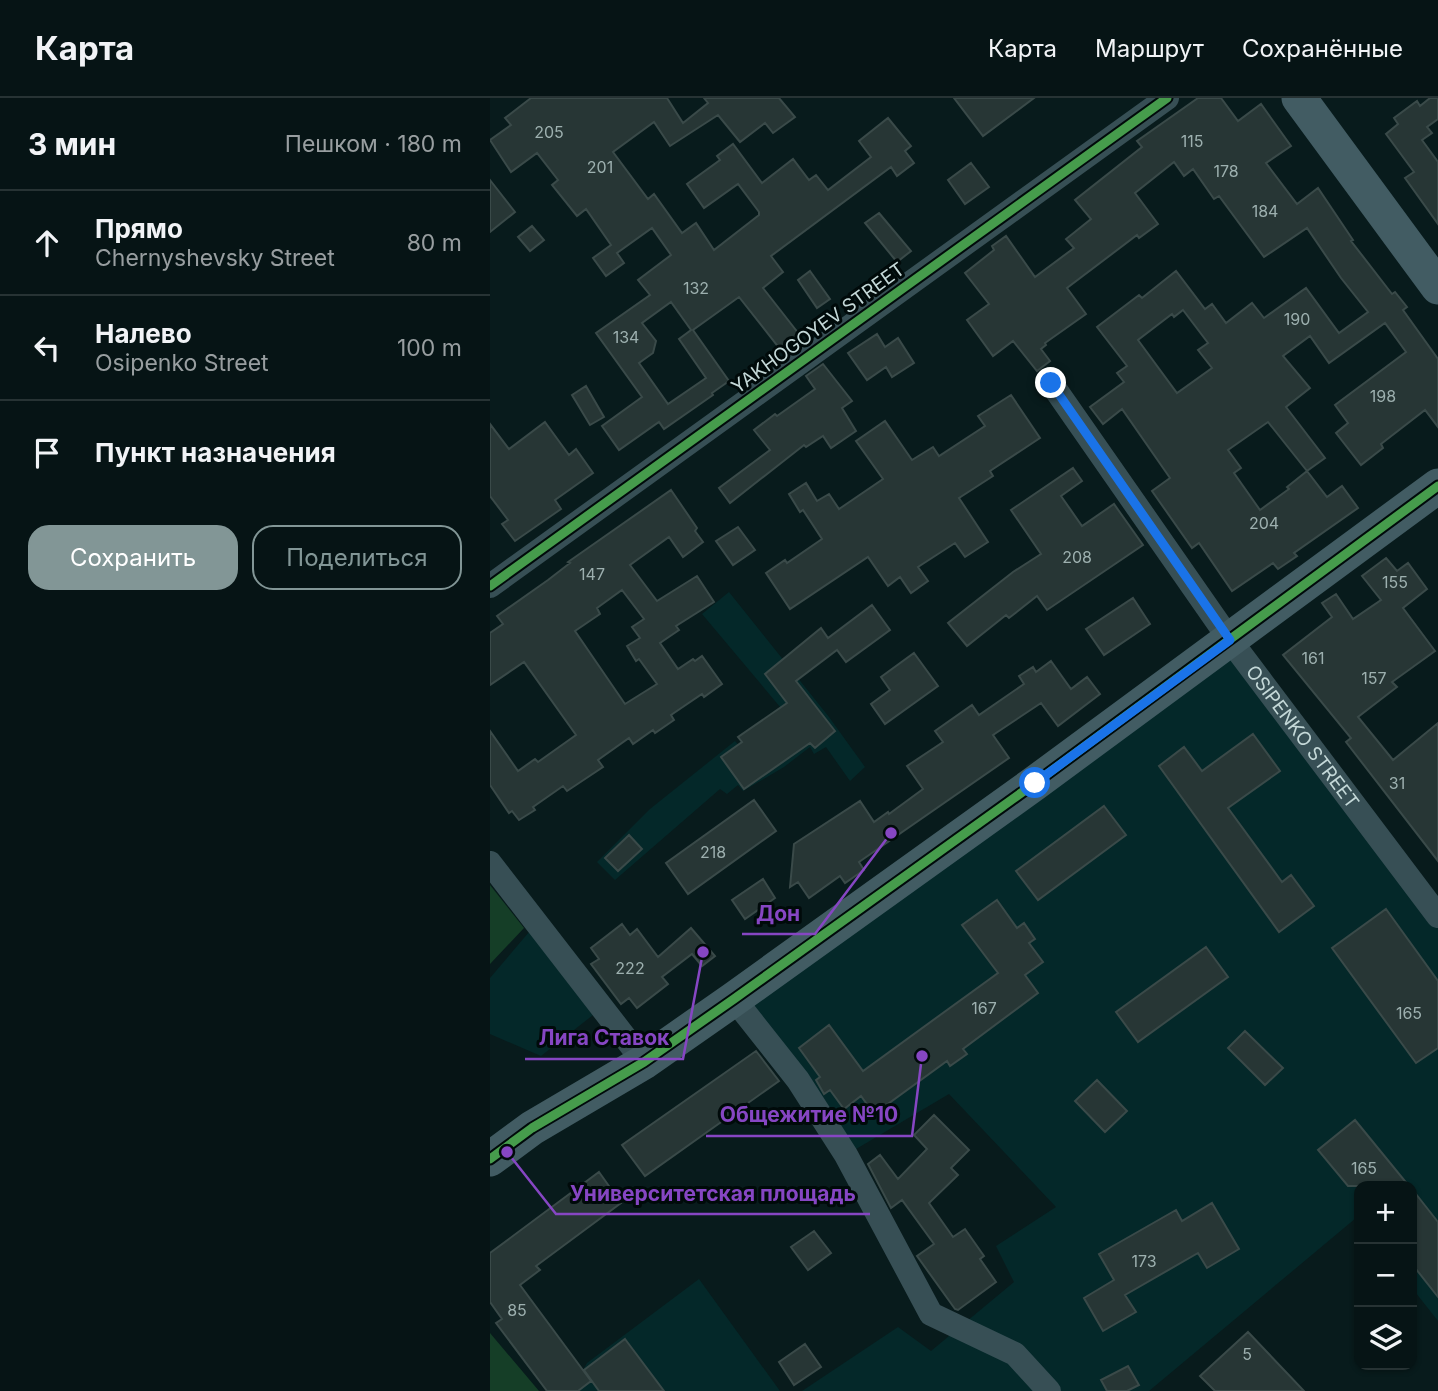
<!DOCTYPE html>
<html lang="ru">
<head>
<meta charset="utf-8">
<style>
  :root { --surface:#061415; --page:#0f1d1e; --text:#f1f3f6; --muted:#989ea0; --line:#273334; --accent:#829696 }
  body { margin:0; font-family:Inter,sans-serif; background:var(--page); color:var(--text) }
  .controls { position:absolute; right:21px; bottom:21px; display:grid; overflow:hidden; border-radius:14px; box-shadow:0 2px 5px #0004 }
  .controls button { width:63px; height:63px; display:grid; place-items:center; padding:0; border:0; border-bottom:2px solid var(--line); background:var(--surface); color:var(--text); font:35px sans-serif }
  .stop { position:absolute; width:21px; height:21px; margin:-16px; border:5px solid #1a73e8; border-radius:50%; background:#fff }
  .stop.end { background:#1a73e8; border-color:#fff; box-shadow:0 2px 7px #0008 }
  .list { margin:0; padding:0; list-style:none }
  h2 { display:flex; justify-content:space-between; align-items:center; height:91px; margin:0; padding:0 28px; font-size:30px }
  h2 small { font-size:23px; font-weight:400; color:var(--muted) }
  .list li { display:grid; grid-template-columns:46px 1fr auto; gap:21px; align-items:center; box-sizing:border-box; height:105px; padding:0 28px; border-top:2px solid var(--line) }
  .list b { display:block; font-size:26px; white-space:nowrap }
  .list p { margin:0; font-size:23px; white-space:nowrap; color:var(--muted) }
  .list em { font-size:23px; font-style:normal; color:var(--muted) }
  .actions { display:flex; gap:14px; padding:21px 28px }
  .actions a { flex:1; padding:16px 0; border:2px solid var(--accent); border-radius:21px; text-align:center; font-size:24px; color:var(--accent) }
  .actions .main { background:var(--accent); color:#fff }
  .icon { flex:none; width:38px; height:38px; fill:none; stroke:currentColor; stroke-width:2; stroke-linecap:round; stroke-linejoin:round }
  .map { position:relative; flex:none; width:948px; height:1293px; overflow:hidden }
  header { display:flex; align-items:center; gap:42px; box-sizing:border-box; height:98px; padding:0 35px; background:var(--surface); border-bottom:2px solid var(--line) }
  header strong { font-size:33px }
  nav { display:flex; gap:38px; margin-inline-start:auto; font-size:24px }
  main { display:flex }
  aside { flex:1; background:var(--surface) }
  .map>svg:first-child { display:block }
  .built { fill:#042829 }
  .green { fill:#153e27 }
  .building { fill:#273635; stroke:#3a4a49; stroke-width:2; fill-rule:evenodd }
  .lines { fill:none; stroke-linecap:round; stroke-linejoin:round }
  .street { stroke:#374f55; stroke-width:24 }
  .secondary { stroke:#425c63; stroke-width:35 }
  .cycleway-casing { stroke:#000a0a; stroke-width:13 }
  .cycleway { stroke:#469c4c; stroke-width:9 }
  .route { stroke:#1a73e8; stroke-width:9 }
  .labels { text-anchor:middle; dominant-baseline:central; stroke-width:6; stroke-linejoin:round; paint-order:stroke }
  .number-label { font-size:16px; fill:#9db0af }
  .street-label { font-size:19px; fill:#c4d8d8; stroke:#000a0a }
  .leader { fill:none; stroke:#8646c3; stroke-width:2.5 }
  .callout-dot { fill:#8646c3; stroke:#000a0a; stroke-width:2.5 }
  .callout-label { font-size:21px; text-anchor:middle; font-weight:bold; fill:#8646c3; stroke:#000a0a; stroke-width:6; stroke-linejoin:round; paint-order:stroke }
</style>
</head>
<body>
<header>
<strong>Карта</strong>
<nav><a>Карта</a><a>Маршрут</a><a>Сохранённые</a></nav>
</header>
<main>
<aside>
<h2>3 мин<small>Пешком · 180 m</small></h2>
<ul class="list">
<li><svg class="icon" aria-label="ahead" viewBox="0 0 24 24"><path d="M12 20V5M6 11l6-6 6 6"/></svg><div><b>Прямо</b><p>Chernyshevsky Street</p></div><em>80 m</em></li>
<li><svg class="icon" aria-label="left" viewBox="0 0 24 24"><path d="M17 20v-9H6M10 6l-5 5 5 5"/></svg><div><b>Налево</b><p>Osipenko Street</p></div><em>100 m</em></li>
<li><svg class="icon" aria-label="arrive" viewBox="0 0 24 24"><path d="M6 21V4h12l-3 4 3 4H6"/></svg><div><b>Пункт назначения</b></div></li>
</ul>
<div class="actions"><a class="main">Сохранить</a><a>Поделиться</a></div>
</aside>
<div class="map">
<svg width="948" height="1293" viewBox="0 0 948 1293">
  <rect width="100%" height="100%" fill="#081b1c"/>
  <path class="built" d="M239,494L339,619L375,669L360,683L336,649L324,656L320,649L294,669L253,693L248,687L237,696L230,691L125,782L107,764L160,711L245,643L260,660L306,628L212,516Z
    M740,542L948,818V1223L922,1190V1088H869V1123L866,1120L659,1293H312L408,1229L441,1253L524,1184L506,1148L566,1109L459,996L356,1057L244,901Z
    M39,834L103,917L51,958L0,936V880Z
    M209,1181L290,1293H89L101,1283L93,1272L97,1265Z"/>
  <path class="green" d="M0,787L34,830L0,866Z
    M0,1235L49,1293H0Z"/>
  <path class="building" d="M41,0H177L193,25L218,5L214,0H289L305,19L283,35L275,25L250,44L228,17L180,48L164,24L123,54L158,101L164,96L192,135L206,125L224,152L269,117V114L248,86L214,110L197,86L230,62L227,58L243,46L272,85L303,61L319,82L326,77L338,92L381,59L369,43L398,20L421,48L415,53L424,65L407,78L401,69L281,158L293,174L273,190L309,236L290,251L249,199L203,232L239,283L222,295L223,297L174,331L169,324L129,352L112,328L152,299L106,235L160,197L148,182L181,157L162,130L127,155L134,165L116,178L103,160L121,147L96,111L87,118L62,87L68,82L47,55L21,74L0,42L21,27L15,20ZM181,204L201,232L189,241L216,280L178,306L149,265L163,255L166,243L152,225Z
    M464,0H544L493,38Z
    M708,0H731L748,23L771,6L801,48L776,65L807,106L828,90L863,142L861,143L902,196L905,194L917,209L913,212L948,261V329L935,312L891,346L893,350L871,367L846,335L858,325L845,307L916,254L895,225L839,265L820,238L793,258L820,290L796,309L835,360L817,373L837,399L852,388L868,410L804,455L807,458L788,471L783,465L742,493L709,445L702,450L662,393L680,380L632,311L613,326L600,309L634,284L627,275L637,268L607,229L649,197L652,200L686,173L715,211L722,206L736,225L762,205L774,220L816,190L849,235L878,214L851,180L817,130L774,159L729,98L724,101L703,71L694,78L684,64L645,95L668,126L649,140L647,137L577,190L596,216L555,245L556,247L551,251L560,263L547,273L523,243L503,258L477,222L499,206L475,175L504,152L502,148L516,138L545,179L584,150L576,141L601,121L585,102L652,49L647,43ZM693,212L718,245L708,252L722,270L687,295L648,242L682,216L684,219ZM778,324L817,373L797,389L799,391L770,412L744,375L751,370L738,352Z
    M940,0H948V21L937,29L942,35L932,42L948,64V126L915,80L924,74L896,36L908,26L904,20L927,3L930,8Z
    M481,65L499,89L475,106L458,82Z
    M0,82L25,114L0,134Z
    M389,115L421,153L407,164L375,125Z
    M42,128L54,142L40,153L28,139Z
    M320,173L340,201L327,210L308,182Z
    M387,236L395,249L408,240L424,265L402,279L396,269L377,282L358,255Z
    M333,266L362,303L352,310L366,333L341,350L333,338L316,349L314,347L240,405L229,390L280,352L264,332L285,316L287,318L325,291L316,278Z
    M96,288L114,319L100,327L82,297Z
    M521,297L550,340L500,373L503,378L469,400L498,444L475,459L465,445L428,469L438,483L421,495L410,479L398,488L378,459L300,511L276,475L295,462L297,465L332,441L313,412L310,414L299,396L316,385L327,403L339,396L349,411L393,381L366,343L395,323L422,362L443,349L449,358L495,328L488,318Z
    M55,324L79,357L86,351L103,375L65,402L71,411L25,443L12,426L18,422L0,398V326L19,351Z
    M583,370L592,383L571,398L592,428L624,406L653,447L557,512L547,498L519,520L516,517L477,548L458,525L523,474L551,456L521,412Z
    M181,392L207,430L205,433L213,444L193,459L179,439L140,467L167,503L207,478L224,504L186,528L189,532L170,545L188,571L203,561L205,563L212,558L232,586L214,599L212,596L181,617L184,622L165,635L163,632L143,646L139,640L108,662L113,669L77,693L73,688L43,709L45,712L29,722L22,713L19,715L0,687V633L28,673L45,661L48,664L86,637L34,564L0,587V535L13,526L7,518L58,482L80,465L78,464ZM132,492L154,521L142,529L150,540L137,548L146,563L149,561L167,586L135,606L85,533L110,516L107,510Z
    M248,429L265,452L243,467L226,443Z
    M896,460L907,473L918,465L937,491L913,510L945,553L902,584L907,589L868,619L903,662L948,625V763L856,644L861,640L793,557L842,519L832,505L846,496L863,521L891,502L872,478Z
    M643,500L660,526L614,557L596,531Z
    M382,507L400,532L356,564L347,552L306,583L345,633L325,650L320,645L254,691L231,659L252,644L248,639L297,605L275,576L331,530L338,540Z
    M424,555L448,588L395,626L381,606L400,592L391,579Z
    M561,563L581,591L597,579L610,596L568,628L551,605L503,637L519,660L369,764L374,772L355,785L350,778L319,800L308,784L300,789L304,746L370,703L384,724L398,714L399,716L433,691L417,668L453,644L445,633L482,607L489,617L534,586L529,578L543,569L546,574Z
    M763,636L790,673L738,710L792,784L801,777L824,808L789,834L669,668L694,649L712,673Z
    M264,702L286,733L198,796L176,765Z
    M614,708L636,737L548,802L526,773Z
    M139,737L152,751L128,773L115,760Z
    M273,781L285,800L255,821L242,802Z
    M507,802L527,830L534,825L545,841L539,845L553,864L535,877L548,895L473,951L477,956L460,968L457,963L384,1016L371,998L354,1011L340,992L334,996L326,982L330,979L309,950L339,927L373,973L508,875L472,827Z
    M896,811L948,883V950L926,965L842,850Z
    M132,826L140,837L147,831L168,859L201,830L225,858L212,868L202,856L172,879L178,886L147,910L139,900L131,906L101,866L109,861L101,850Z
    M716,849L738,879L648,944L626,914Z
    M755,933L793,970L775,987L738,950Z
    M266,953L289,983L155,1078L132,1047Z
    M607,982L637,1013L615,1034L585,1003Z
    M444,1017L479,1052L461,1070L468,1077L439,1105L463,1139L475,1131L494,1158L490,1161L506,1184L468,1212L465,1211L427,1158L444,1146L412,1102L401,1110L378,1066L390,1057L408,1081L437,1051L424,1037Z
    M865,1022L919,1088H858L828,1052Z
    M109,1074L131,1105L46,1168L50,1172L30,1187L101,1283L88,1293H57L6,1225L12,1221L0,1204V1155Z
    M922,1091L948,1124V1199L922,1166Z
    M722,1105L749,1151L717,1170L708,1155L635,1197L646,1214L613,1233L594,1200L624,1182L609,1156L686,1112L692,1123Z
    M324,1133L341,1155L318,1172L301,1149Z
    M758,1234L814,1293H725L710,1278Z
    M135,1241L174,1293H109L94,1272Z
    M315,1246L331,1269L304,1287L289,1264Z
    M638,1268L649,1287L637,1293H617L611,1282Z"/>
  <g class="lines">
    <g class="street">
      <path id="s1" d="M561,285L740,542L948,818"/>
      <path d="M0,488L677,0"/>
      <path d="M0,765L154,964"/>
      <path d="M244,901L308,982L356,1057L441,1216L525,1256L559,1293"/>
    </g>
    <path class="secondary" d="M809,0L948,189
      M0,1061L42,1030L154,964L244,901L545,685L948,388"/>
    <g class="cycleway-casing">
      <path id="cycleway" d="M0,488L677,0
        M0,1061L42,1030L154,964L244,901L545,685L948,388"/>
    </g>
    <use href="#cycleway" class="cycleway"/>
  </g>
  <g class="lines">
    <path class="route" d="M545,685L740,542L561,285"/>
  </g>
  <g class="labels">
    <g class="number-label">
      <text x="59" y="34">205</text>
      <text x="702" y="43">115</text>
      <text x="110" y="69">201</text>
      <text x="736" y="73">178</text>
      <text x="775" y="113">184</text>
      <text x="206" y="190">132</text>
      <text x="807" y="221">190</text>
      <text x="136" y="239">134</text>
      <text x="893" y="298">198</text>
      <text x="774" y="425">204</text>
      <text x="587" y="459">208</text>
      <text x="102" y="476">147</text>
      <text x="905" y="484">155</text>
      <text x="823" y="560">161</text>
      <text x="884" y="580">157</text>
      <text x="907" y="685">31</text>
      <text x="223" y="754">218</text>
      <text x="140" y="870">222</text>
      <text x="494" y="910">167</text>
      <text x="919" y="915">165</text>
      <text x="874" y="1070">165</text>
      <text x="654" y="1163">173</text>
      <text x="27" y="1212">85</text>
      <text x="757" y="1256">5</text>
    </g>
    <g class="street-label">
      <text transform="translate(328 230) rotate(-36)">YAKHOGOYEV STREET</text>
      <text stroke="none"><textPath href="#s1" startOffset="434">OSIPENKO STREET</textPath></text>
    </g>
  </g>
  <path class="leader" d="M401 735L325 836H252M213 854L193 961H35M432 958L422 1038H216M17 1054L66 1116H380"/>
  <g class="callout-dot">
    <circle cx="401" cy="735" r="7"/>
    <circle cx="213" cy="854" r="7"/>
    <circle cx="432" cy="958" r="7"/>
    <circle cx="17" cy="1054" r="7"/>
  </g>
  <g class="callout-label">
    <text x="288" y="823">Дон</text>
    <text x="114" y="947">Лига Ставок</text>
    <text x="319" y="1024">Общежитие №10</text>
    <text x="223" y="1103">Университетская площадь</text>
  </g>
</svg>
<div class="controls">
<button>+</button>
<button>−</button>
<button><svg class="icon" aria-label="layers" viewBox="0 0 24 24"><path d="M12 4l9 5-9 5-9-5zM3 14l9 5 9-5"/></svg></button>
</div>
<div class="stop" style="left:545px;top:685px"></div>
<div class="stop end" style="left:561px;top:285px"></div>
</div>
</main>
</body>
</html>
